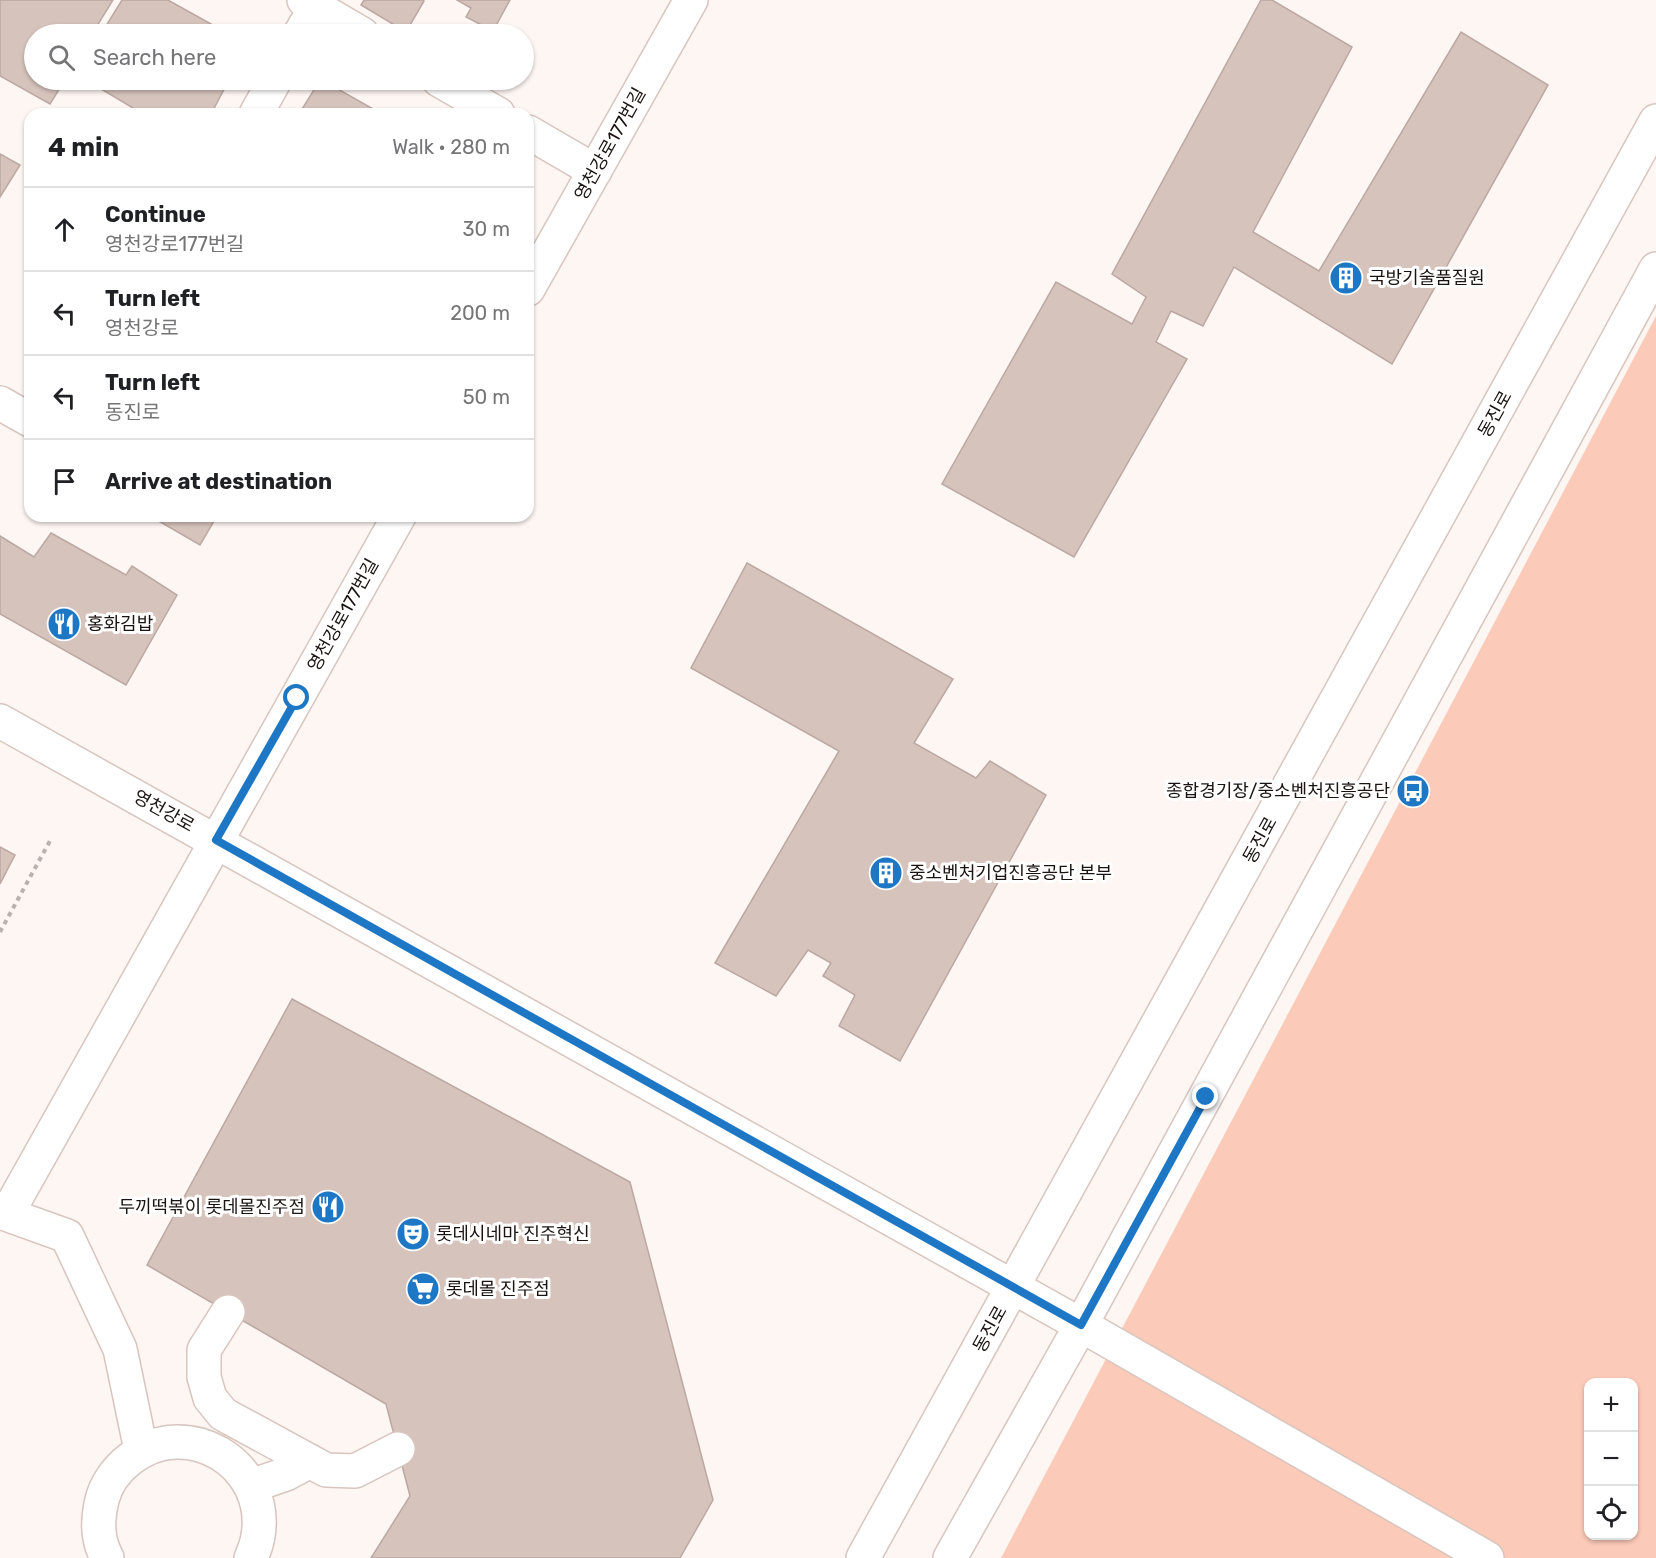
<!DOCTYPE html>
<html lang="en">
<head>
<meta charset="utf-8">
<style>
  :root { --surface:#fff; --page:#f6f6f6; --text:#202124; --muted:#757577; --line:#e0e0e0 }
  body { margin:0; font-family:Rubik,"Noto Sans KR",sans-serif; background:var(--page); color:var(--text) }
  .controls { position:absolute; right:18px; bottom:18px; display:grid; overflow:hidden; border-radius:12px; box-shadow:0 2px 4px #0004 }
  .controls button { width:54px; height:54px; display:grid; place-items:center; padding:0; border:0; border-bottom:2px solid var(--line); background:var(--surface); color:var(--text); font:30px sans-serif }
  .stop { position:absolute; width:18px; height:18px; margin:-14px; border:4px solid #1e77c5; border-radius:50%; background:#fff }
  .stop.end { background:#1e77c5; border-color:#fff; box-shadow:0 2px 6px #0008 }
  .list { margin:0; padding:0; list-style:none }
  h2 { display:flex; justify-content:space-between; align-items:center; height:78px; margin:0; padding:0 24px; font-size:26px }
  h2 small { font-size:20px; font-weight:400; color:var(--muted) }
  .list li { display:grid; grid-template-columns:39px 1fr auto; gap:18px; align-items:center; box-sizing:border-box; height:84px; padding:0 24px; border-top:2px solid var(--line) }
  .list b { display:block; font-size:22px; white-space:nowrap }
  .list p { margin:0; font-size:20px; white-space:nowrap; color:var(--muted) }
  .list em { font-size:20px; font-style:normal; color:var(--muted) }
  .icon { flex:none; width:33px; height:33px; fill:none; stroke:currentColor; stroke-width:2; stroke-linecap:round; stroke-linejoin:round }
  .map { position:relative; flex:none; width:1656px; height:1558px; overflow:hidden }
  .search { position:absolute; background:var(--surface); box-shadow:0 2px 4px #0004; left:24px; top:24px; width:510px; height:66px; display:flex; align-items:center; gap:15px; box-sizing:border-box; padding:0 21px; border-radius:33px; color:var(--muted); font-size:22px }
  .panel { position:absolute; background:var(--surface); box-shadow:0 2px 4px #0004; left:24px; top:108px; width:510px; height:414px; border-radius:18px }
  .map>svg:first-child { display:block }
  .green { fill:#fbcab9; fill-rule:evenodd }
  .building { fill:#d6c3bc; stroke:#bba8a2; stroke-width:1.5 }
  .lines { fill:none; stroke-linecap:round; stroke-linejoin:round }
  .minor-casing { stroke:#d8c5be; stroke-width:36 }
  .path { stroke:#b8b1ae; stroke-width:4; stroke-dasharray:4.5 4.5; stroke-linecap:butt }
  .minor { stroke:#fff; stroke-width:33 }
  .route { stroke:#1e77c5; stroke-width:8 }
  .labels { text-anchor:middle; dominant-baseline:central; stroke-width:6; stroke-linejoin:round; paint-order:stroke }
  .street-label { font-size:18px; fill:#1a1311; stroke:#fff }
  .poi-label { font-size:18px; fill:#1a1311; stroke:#fff; text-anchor:start }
</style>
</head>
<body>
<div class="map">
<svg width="1656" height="1558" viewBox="0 0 1656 1558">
  <rect width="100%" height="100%" fill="#fef6f3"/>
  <path class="green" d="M1656,316V1558H1001ZM1588,1382H1634V1536H1588Z"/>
  <path class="building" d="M0,0H113L92,34H34V80H65L50,104L0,76Z
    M122,0H168L229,34H101Z
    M364,0H423L424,1L406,32L361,5Z
    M457,0H510L493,31L466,17L471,8Z
    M1261,0H1272L1352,47L1253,232L1319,271L1461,32L1548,85L1392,364L1234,267L1203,326L1171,311L1156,342L1187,359L1074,557L942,484L1056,282L1132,324L1146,297L1112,274Z
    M86,80H229L211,114H143Z
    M320,80H322L382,114H299Z
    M0,154L20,165L0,197Z
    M150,516H217L200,545Z
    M51,533L126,575L132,566L177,595L126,685L0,614V536L34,557Z
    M747,563L953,679L914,743L976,778L990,761L1046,795L900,1061L839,1026L855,995L823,976L831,963L808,950L776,996L715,963L839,751L691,668Z
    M0,847L15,855L0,884Z
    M292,999L630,1182L713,1500L680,1558H371L410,1496L386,1404L147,1265Z"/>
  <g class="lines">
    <g class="minor-casing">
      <path id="minor" d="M304,0L362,34
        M300,34L320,0
        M439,80L498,114
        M256,114L275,80
        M528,132L595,171
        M528,289L691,0
        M0,403L30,420
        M0,721L1081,1325L1487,1558
        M0,1212L67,1236L120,1349L141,1450
        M7,1214L399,516
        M228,1312L204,1350V1377L210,1398L223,1414L326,1470L355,1471L398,1449
        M251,1486L286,1474L310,1461
        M107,1558C97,1539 97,1521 102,1500C106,1484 117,1469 130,1459C187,1414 270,1464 258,1536C257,1543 254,1551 251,1558
        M863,1558L1656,121
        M950,1558L1081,1325L1656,269"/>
    </g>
    <path class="path" d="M0,932L51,839"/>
    <use href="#minor" class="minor"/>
  </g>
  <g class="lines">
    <path class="route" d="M297,698L216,840L1081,1325L1206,1097"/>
  </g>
  <defs>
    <g id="building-disc" transform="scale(1.725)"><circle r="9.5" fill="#1e77c5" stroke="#fff"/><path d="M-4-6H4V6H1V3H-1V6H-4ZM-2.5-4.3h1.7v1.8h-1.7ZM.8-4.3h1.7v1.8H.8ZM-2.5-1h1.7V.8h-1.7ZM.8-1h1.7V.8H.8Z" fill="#fff"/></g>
    <g id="restaurant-disc" transform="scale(1.725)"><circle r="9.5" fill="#1e77c5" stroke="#fff"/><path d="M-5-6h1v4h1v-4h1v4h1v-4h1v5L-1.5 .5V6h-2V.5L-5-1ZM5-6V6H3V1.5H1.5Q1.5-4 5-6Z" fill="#fff"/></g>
    <g id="bus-disc" transform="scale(1.725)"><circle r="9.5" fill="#1e77c5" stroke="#fff"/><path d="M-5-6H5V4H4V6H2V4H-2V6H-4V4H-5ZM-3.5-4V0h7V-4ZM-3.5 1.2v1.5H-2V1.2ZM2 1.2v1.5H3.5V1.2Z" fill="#fff"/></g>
    <g id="theatre-disc" transform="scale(1.725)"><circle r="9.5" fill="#1e77c5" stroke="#fff"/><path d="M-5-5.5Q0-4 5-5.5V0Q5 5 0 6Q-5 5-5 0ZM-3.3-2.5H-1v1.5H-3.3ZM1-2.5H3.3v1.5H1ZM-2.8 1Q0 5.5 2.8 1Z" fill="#fff"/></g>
    <g id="supermarket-disc" transform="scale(1.725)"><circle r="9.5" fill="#1e77c5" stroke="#fff"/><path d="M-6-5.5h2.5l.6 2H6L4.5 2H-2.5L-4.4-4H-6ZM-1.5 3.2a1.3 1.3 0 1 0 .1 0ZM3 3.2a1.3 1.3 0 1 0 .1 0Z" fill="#fff"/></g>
  </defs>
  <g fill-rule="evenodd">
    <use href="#building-disc" x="1346" y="278"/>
    <use href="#restaurant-disc" x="64" y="624"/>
    <use href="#bus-disc" x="1413" y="791"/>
    <use href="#building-disc" x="886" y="873"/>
    <use href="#restaurant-disc" x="328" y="1207"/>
    <use href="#theatre-disc" x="413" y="1234"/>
    <use href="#supermarket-disc" x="423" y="1289"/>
  </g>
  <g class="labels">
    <g class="street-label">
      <text transform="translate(610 144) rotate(-61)">영천강로177번길</text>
      <text transform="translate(1495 414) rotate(-61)">동진로</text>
      <text transform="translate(343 615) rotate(-61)">영천강로177번길</text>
      <text transform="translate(164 811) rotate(29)">영천강로</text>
      <text transform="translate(1260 840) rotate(-61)">동진로</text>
      <text transform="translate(990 1329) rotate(-61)">동진로</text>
    </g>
    <g class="poi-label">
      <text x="1369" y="278">국방기술품질원</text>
      <text x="87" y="624">홍화김밥</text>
      <text x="1390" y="791" text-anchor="end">종합경기장/중소벤처진흥공단</text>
      <text x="909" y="873">중소벤처기업진흥공단 본부</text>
      <text x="305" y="1207" text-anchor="end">두끼떡볶이 롯데몰진주점</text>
      <text x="436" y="1234">롯데시네마 진주혁신</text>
      <text x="446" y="1289">롯데몰 진주점</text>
    </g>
  </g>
</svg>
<div class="controls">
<button>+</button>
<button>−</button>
<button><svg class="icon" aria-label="locate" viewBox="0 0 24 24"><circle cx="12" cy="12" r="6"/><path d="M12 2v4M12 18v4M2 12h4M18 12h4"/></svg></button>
</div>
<div class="stop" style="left:297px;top:698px"></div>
<div class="stop end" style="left:1206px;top:1097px"></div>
<div class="search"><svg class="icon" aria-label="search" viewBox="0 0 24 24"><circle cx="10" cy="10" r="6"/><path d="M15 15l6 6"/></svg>Search here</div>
<section class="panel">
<h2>4 min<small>Walk · 280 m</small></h2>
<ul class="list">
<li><svg class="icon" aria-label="ahead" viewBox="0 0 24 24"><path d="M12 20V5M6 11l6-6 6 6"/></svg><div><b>Continue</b><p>영천강로177번길</p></div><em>30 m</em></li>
<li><svg class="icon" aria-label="left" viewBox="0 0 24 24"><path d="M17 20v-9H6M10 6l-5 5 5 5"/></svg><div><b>Turn left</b><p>영천강로</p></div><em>200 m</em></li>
<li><svg class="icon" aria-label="left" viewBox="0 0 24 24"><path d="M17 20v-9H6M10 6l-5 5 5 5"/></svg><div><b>Turn left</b><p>동진로</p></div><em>50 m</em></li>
<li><svg class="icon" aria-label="arrive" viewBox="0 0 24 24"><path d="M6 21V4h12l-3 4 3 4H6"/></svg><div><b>Arrive at destination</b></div></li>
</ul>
</section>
</div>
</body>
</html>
